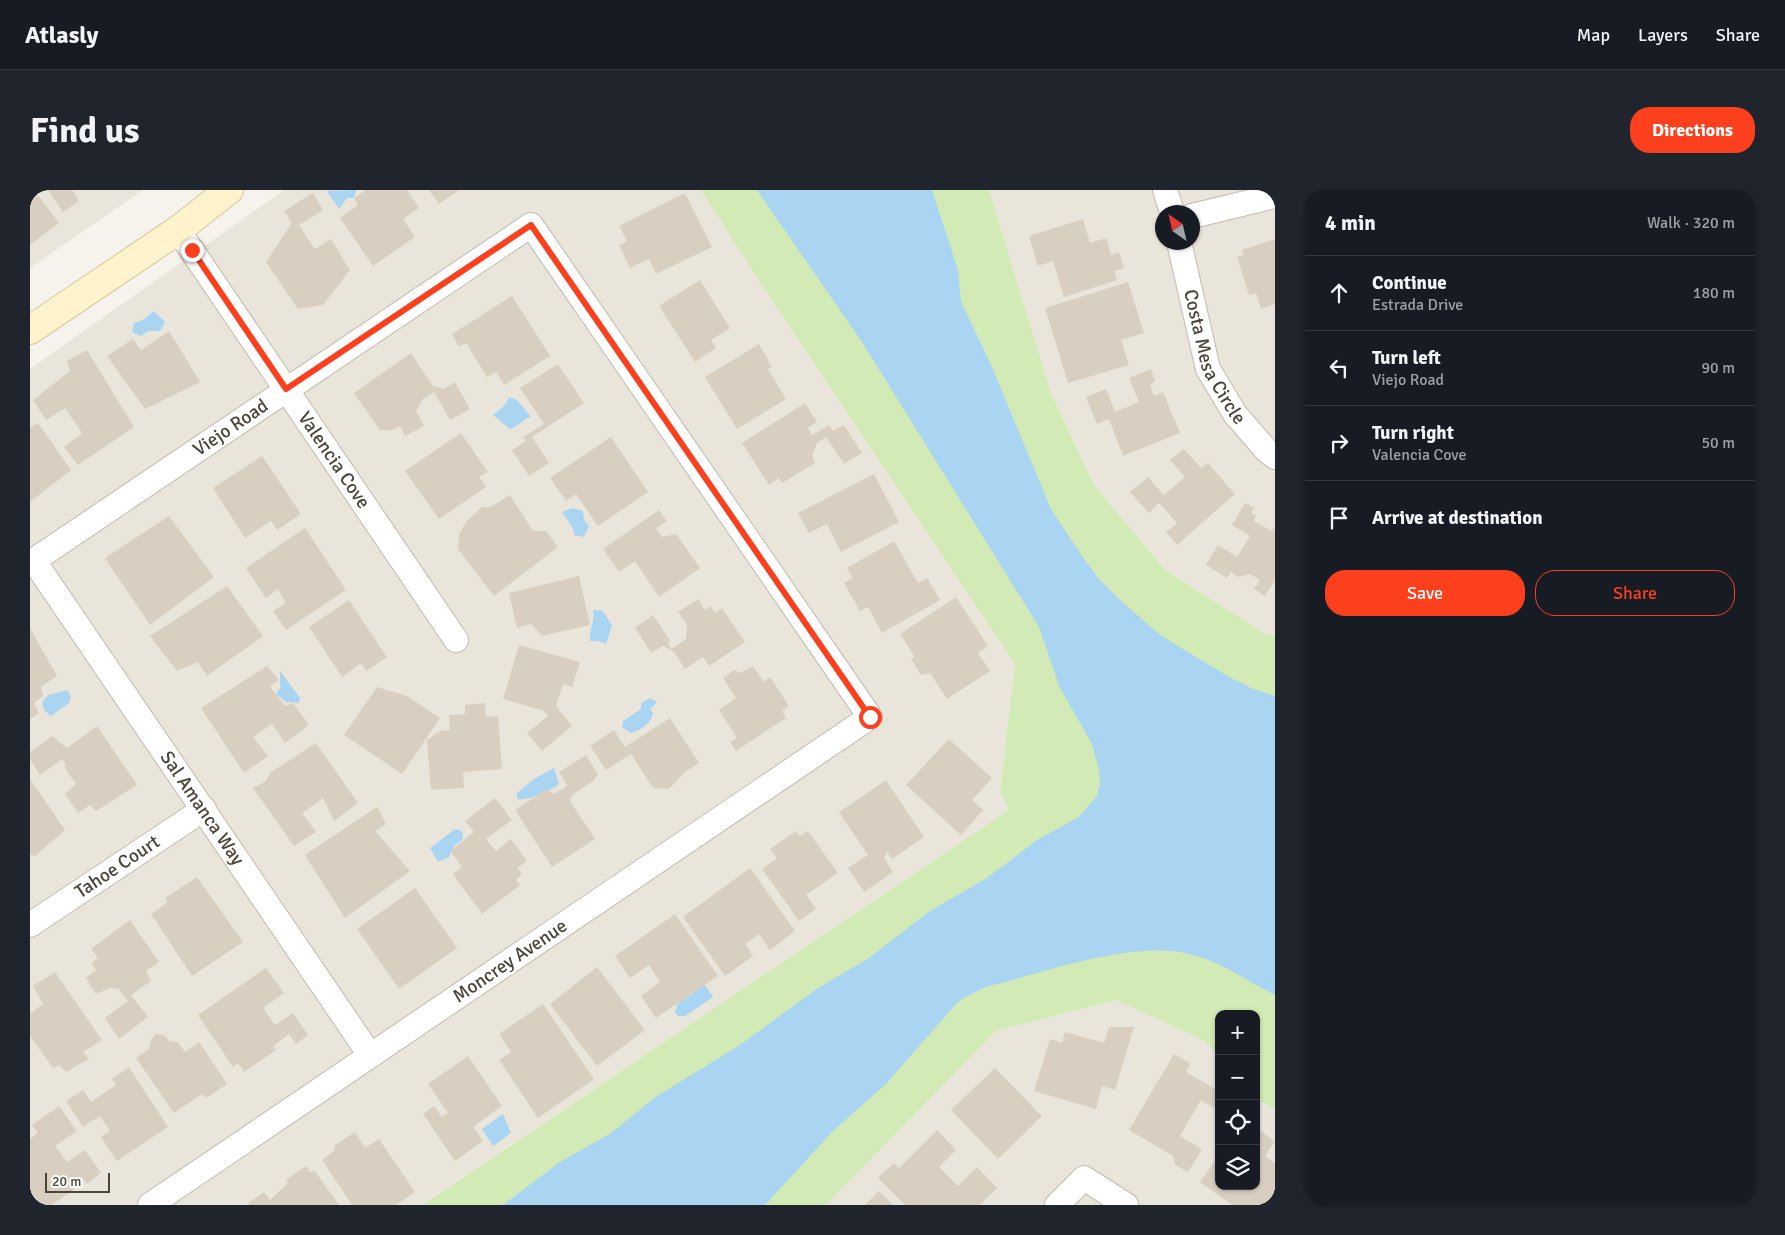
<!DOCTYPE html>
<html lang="en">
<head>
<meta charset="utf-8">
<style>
  :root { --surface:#171b24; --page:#20242c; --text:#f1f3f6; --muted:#9ea1a6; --line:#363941; --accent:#fc3f1d }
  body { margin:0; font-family:Signika,sans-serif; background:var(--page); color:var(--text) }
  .controls { position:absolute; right:15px; bottom:15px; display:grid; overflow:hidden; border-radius:10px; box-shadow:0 1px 4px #0004 }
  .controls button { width:45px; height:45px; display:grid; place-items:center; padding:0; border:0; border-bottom:1px solid var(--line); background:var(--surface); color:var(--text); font:25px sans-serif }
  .compass { position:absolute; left:1125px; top:15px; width:45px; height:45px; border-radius:50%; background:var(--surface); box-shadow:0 1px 4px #0004; rotate:326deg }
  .scale { position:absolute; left:15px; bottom:12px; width:65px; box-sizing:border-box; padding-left:5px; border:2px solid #4b4439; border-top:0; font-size:14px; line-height:18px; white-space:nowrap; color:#4b4439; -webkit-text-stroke:4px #fff; paint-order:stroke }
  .stop { position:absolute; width:15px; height:15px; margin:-11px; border:4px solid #fc3f1d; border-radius:50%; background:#fff }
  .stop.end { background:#fc3f1d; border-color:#fff; box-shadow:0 1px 5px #0008 }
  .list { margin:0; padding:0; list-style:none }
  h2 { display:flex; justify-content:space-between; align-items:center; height:65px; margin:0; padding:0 20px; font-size:21px }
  h2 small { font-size:16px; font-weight:400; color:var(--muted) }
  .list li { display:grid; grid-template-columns:32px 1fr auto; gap:15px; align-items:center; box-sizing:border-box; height:75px; padding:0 20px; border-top:1px solid var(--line) }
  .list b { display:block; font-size:19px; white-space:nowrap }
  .list p { margin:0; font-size:16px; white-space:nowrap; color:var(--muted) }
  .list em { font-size:16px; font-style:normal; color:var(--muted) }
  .actions { display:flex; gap:10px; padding:15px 20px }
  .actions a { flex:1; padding:11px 0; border:1px solid var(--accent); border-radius:20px; text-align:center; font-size:18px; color:var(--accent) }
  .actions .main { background:var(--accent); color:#fff }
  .icon { flex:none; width:28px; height:28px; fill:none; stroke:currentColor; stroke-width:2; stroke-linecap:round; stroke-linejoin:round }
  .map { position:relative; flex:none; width:1245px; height:1015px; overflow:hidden; border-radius:20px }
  header { display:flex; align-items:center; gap:30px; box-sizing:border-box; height:70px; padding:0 25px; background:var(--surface); border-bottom:1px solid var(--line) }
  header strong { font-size:24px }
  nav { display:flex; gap:28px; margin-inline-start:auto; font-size:18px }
  .intro { display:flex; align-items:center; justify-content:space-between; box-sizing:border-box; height:120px; padding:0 30px }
  h1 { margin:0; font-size:35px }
  .button { padding:12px 22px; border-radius:20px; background:var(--accent); color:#fff; font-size:18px; font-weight:700 }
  main { display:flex; gap:30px; padding:0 30px }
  aside { flex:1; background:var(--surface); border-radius:20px; box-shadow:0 1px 4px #0004 }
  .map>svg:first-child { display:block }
  .residential { fill:#eae5da; fill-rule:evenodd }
  .green { fill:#d2eab5 }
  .water { fill:#a9d4f2 }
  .building { fill:#d8cfc1 }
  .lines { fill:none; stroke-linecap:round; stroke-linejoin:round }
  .street-casing { stroke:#c2bbae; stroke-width:26 }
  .secondary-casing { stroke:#d6c79b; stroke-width:30 }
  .street { stroke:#fff; stroke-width:24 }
  .secondary { stroke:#fff3cd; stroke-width:28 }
  .route { stroke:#fc3f1d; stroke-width:6 }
  .labels { text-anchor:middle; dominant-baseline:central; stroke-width:5; stroke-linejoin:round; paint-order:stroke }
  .street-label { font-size:19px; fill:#4b4439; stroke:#fff }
</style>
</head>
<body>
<header>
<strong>Atlasly</strong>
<nav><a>Map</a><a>Layers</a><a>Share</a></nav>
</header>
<div class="intro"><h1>Find us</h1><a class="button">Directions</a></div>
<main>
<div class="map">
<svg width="1245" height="1015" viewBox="0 0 1245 1015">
  <rect width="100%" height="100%" fill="#f6f3ec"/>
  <path class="residential" d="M0,0H113L0,78Z
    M254,0H675L985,474L970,600L980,620L391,1015H0V179Z
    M959,0H1245V446L1234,443L1135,380L1064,295L1021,203ZM1132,22H1162V52H1132Z
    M1088,810L1175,851L1189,867V996H1226V908L1245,920V1015H796L966,841Z"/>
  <path class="green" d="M671,0H959L1021,203L1064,295L1135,380L1234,443L1245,446V920L1226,908V824H1189V867L1175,851L1087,810L966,841L796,1015H392L979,620L970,601L985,474L730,92Z"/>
  <path class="water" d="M326,0L324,8H317L309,19L297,1Z
    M727,0H902L928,80L931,112L959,170L1021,319L1052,366L1069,389L1090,410L1130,445L1199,487L1221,498L1245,506V805C1217,791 1190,771 1159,764C1101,750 1014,783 956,797L935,807L926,814L856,894L804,940L735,1015H473L530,972L581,943L627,906L710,855L788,798L839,768L900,721L957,688L1007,650L1049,627L1067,606L1070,595L1069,579L1061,552L1030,498L1009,437L832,152Z
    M124,121L135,132L130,141H118L111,146L102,142L104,133L113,130Z
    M479,207L487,210L501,227C494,228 490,235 480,239L463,225L475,215Z
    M543,318L553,321L554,330L559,336L554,347L544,345L543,338L532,322Z
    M563,420L573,421L582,436L576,454L568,451H560C559,439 565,432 563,420Z
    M250,481L270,508L269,513L256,512L246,504L250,498Z
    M37,500L41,507L39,513L21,526L14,520L12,512L18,505Z
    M620,508L627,512L620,519L623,523C620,535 612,539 601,543L592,537L593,531L611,519V513Z
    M524,578L529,594C520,601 498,611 487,609V603L504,589Z
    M425,639L432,641L433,649L424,656L419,667L408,672L400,658Z
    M675,795L683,807L655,826H648L645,822L648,813Z
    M473,924L481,943L463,956L452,939Z"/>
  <path class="building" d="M0,0H4L29,33L0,55Z
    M18,0H42L49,11L33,22Z
    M336,0H377L389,18L373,29L385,47L343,76L310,28L328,15L324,8Z
    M399,0H429L409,14Z
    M283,3L293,20L269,35L285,59L301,49L320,80L293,115L268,119L236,72L262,33L254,21Z
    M655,3L682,57L626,84L619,69L600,78L589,55L597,51L589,36Z
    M1053,29L1060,53L1076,48L1081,65L1089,62L1094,78L1084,81L1087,90L1034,107L1023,71L1008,76L999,46Z
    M1245,49V114L1231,119L1226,103L1219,105L1207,67L1214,65L1212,60Z
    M670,90L700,138L681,150L686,158L665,172L629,116Z
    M1098,92L1114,143L1091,150L1099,175L1038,193L1015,118Z
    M482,106L520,166L474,195L466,182L457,187L436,153L429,157L422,144Z
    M139,141L170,192L115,219L77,166L103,149L111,160Z
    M729,154L742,177L738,179L756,209L707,239L675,187Z
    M57,160L104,237L48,275L34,257L52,243L35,218L16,230L3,210L40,181L37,171Z
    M381,163L403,196L414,199L425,192L440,219L420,230L404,202L393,209L386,221L394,236L375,246L370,236L362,240H350L324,203Z
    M528,174L554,213L502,247L519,273L499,286L482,260L496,251L493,247L514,234L490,198Z
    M1121,179L1125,191L1120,195L1124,206L1133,202L1150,243L1093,266L1079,229L1067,234L1056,207L1076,199L1085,222L1109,212L1099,188Z
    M775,213L787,232L778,238L782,245L799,235L803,241L814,235L832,263L814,274L796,247L787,253L782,266L785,273L752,293L749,288L739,295L712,253Z
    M8,233L41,280L0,312V238Z
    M431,243L458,282L449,287L456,297L409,329L375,281Z
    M581,247L618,302L568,336L546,304L536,311L520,288Z
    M1154,259L1171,278L1178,273L1205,304L1147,355L1136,342L1147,333L1129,313L1119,323L1100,302L1118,287L1134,305L1155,287L1140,270Z
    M232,266L271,324L247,340L241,331L215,348L183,298Z
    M844,284L869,332L811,362L797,334L779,343L768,323Z
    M480,305L503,341H516L528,357L464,406L428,359L429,344L437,331L452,317H461Z
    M1215,313L1224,318L1221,323L1226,326L1224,331L1241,341L1243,338L1245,339V390L1235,406L1224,399L1230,390L1220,384L1208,387L1201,382L1197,388L1176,375L1188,355L1207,367L1220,346L1202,335Z
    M629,320L637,331L626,338L632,347L646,344L670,378L629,407L605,371L589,382L573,359Z
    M139,326L184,387L120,435L75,368Z
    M275,338L316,400L256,440L243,421L256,413L248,399L236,408L216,378Z
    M864,351L888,393L897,388L910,410L852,443L838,417L830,421L814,393L823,388L817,378Z
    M549,386L560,435L512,446L501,434L487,438L479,403Z
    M197,396L233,446L177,486L168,472L147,481L120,446Z
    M926,407L958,456L948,463L960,481L917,509L900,483L891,485L881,469L885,467L870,444Z
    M668,409L675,420L681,416L685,423L692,418L715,452L679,476L673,467L655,479L644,462L633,456L621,463L605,438L623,425L640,450L638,453L641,459L656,449L657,435L648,422Z
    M319,410L357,467L336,481L331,473L312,487L279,437Z
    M0,438L27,486L11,497L13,506L4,513L9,523L0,529Z
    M489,455L550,472L542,497L533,494L526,516L542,536L512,561L497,543L518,526L514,521L473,509Z
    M237,476L249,490L240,497L255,516L263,513L279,535L255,553L242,534L223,547L238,566L214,583L171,518Z
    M723,476L734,492L740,487L759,516L752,521L756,528L706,561L700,552L707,548L689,520L706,508L693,488L704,480L711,483Z
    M347,497L377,506L410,528L372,584L314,545Z
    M455,513L456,527L468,526L472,579L433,582L434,598L401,600L397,550L410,541L420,540L419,525L435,524V515Z
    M640,528L669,573L654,583L639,599L623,598L601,564L576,580L560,556L584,540L595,557Z
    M67,536L107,595L66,621L60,615L48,623L35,604L46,594L34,577L36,575L32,569L10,585L0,569V562L22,546L37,558Z
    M919,549L962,588L942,610L953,620L931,645L876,595Z
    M286,553L328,613L304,631L293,608L272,623L286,642L264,656L223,598L236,591L240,583Z
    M556,565L568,584L563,591L543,604L540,611L565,649L522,677L485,620L517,599L524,604L537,596L529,582Z
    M0,589L35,640L5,666L0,664Z
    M856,590L894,647L862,669L857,662L854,668L863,682L834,702L818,678L838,665L809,622Z
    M465,608L482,630L456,649L466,661L481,649L497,671L487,678L492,684L486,690L490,695L452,724L423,684L432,677L420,661L444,642L435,631Z
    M347,617L356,634L345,641L380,681L315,728L275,665Z
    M766,641L770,646L778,641L808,683L776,705L786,719L769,731L732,679L747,668L740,659Z
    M720,678L765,741L740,760L729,744L715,754L723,766L695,786L653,727Z
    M167,687L213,752L162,786L121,724L137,713L135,708Z
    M385,698L427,758L369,799L327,739Z
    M645,724L688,786L626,828L611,806L630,792L619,775L600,788L585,766Z
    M100,730L129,772L116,781L121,791L101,805L118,827L89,849L75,828L98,811L89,799L80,798L66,804L56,788L66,780L61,773L68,768L61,759Z
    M567,777L615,840L567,876L520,814Z
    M236,778L254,803L233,818L245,835L263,823L278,845L266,854L259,844L243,856L246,860L214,882L208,873L203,877L168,825Z
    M25,782L72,850L53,862L59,869L36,882L30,875L23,878L0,846V824L13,814L3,796Z
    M513,814L564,889L508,928L469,870L481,862L469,844Z
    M1079,837H1104L1085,900L1072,896L1066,919L1004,901L1020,849L1032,853L1035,842L1074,853Z
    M126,844L135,846L139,851L148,852L155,862L169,852L197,894L176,908L172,904L144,923L106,868L119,859L121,850Z
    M1144,864L1161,874L1156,882L1189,901V909L1184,918L1171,910L1150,946L1172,959L1158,982L1145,975L1143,966L1099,940Z
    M438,866L472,916L443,937L453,951L425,971L393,924L404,916L412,927L418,923L398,894Z
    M99,877L138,937L87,971L71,947L80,941L70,926L53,937L36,911L53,900L61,912L86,895L82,889Z
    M965,878L1012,926L968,969L921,920Z
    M29,916L47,941L25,956L37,972L55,960L71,983L57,994L52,987L47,991L50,995L22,1015H2L0,1012V949L8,943L2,935Z
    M1226,938L1245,951L1235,966L1245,973V1015H1202L1170,992L1189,965V996H1226Z
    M907,940L926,960L909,977L928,996L947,977L967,998L950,1015H875L848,988L864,973L869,978Z
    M325,942L335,958L349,949L385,1002L366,1015H322L292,970L304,961L305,955Z
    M276,976L281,983L284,980L309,1015H220L218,1013L234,1002L240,1010L258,993L256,990Z
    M849,1001L863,1015H835Z"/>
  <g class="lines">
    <g class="street-casing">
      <g id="street">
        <path d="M1135,0L1142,22"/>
        <path d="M1162,26L1245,6"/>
        <path id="s1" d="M148,40L426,450"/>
        <path id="s2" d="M1149,52L1178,179L1205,224L1237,261L1245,267"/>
        <path id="s3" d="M4,371L340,865"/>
        <path id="s4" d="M0,373L501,35L840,527L120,1015"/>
        <path id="s5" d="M0,735L174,619"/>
        <path d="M1027,1015L1054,988L1096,1015"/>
      </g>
    </g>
    <g class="secondary-casing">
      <path id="secondary" d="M0,140L148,40L199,0"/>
    </g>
    <use href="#street" class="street"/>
    <use href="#secondary" class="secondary"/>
  </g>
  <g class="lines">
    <path class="route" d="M162,60L256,199L501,35L840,527"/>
  </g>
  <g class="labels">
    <g class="street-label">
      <text stroke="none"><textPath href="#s2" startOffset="121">Costa Mesa Circle</textPath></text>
      <text stroke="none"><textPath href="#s4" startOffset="242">Viejo Road</textPath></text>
      <text stroke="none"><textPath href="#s1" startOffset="278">Valencia Cove</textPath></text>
      <text stroke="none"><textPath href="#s3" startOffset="299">Sal Amanca Way</textPath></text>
      <text stroke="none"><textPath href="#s5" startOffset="105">Tahoe Court</textPath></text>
      <text transform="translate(480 771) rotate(-34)">Moncrey Avenue</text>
    </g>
  </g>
</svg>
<div class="controls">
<button>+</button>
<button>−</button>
<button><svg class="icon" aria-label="locate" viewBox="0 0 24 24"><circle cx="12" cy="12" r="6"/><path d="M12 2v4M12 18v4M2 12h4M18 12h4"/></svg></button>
<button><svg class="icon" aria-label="layers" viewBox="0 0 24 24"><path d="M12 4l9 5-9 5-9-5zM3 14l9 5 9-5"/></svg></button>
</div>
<svg class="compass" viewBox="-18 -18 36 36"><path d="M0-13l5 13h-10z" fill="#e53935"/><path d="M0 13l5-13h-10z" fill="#9ea1a6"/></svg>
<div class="scale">20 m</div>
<div class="stop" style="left:840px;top:527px"></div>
<div class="stop end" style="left:162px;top:60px"></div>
</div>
<aside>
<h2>4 min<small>Walk · 320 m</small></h2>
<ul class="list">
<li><svg class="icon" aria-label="ahead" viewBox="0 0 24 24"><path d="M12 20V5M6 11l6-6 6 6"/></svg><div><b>Continue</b><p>Estrada Drive</p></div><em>180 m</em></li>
<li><svg class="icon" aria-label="left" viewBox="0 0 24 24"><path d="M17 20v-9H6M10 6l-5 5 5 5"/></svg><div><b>Turn left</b><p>Viejo Road</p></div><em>90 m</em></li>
<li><svg class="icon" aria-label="right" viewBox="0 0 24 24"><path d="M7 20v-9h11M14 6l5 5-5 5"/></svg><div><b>Turn right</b><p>Valencia Cove</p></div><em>50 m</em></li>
<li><svg class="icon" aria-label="arrive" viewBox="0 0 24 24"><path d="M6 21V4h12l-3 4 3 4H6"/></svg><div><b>Arrive at destination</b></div></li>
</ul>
<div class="actions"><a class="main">Save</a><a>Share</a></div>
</aside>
</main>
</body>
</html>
